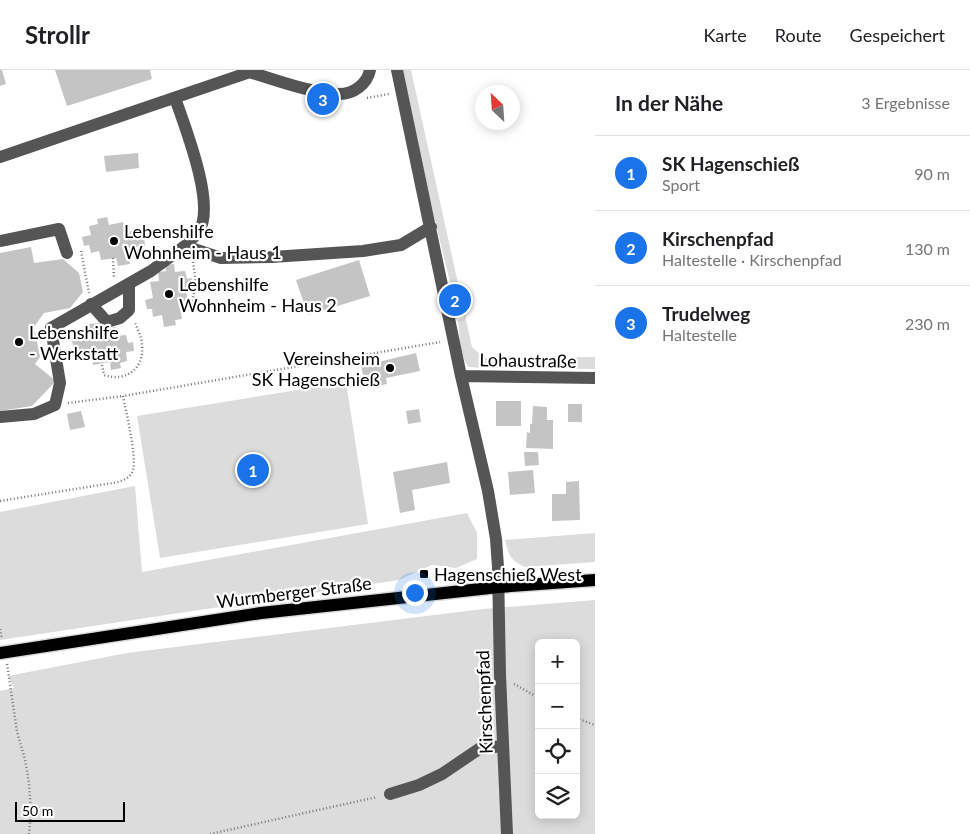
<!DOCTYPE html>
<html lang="de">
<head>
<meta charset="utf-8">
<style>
  :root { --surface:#fff; --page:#f6f6f6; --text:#202124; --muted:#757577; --line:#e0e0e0; --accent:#1a73e8 }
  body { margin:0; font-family:Lato,sans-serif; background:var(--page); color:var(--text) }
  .controls { position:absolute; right:15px; bottom:15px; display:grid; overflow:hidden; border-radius:8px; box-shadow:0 2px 12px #0003 }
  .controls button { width:45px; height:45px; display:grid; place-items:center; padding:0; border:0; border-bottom:1px solid var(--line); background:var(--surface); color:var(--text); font:25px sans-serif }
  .compass { position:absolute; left:475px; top:15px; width:45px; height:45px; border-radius:50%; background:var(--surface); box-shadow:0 2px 12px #0003; rotate:335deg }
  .scale { position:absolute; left:15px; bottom:12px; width:110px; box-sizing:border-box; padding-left:5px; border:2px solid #000; border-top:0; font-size:14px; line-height:18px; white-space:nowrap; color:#000; -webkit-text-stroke:4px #fff; paint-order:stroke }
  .you { position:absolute; left:414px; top:522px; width:18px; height:18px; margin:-12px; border:4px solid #fff; border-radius:50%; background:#1a73e8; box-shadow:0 0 0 8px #1a73e833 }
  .badge { display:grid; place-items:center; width:32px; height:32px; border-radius:50%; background:var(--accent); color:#fff; font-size:16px; font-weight:700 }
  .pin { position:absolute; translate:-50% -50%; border:2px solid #fff; box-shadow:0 1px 5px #0006 }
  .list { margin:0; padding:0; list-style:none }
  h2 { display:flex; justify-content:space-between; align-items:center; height:65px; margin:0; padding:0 20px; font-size:21px }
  h2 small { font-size:16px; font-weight:400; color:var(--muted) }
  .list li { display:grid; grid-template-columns:32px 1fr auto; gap:15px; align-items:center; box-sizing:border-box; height:75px; padding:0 20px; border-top:1px solid var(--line) }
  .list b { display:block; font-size:19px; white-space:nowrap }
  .list p { margin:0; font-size:16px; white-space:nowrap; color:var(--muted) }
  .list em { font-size:16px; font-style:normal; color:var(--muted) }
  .icon { flex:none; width:28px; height:28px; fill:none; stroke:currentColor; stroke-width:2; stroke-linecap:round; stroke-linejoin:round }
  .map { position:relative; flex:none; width:595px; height:764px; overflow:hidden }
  header { display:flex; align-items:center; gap:30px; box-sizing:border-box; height:70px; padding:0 25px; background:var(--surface); border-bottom:1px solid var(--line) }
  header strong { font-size:24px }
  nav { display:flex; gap:28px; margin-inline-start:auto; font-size:18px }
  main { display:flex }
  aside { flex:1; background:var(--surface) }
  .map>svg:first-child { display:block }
  .green { fill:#dcdcdc; fill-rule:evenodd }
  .building { fill:#c4c4c4 }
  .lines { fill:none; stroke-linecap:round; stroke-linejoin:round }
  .major-casing { stroke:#dbdbdb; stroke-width:15 }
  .path { stroke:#777; stroke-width:2.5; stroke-dasharray:1 2.5; stroke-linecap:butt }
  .minor { stroke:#555; stroke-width:12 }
  .major { stroke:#000; stroke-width:12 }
  .poi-dot { fill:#000; stroke:#fff; stroke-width:2 }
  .labels { text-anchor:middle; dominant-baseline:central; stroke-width:4.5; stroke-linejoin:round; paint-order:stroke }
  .poi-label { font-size:18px; fill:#000; stroke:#fff; text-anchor:start }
  .street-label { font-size:18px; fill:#000; stroke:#fff }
</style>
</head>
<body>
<header>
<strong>Strollr</strong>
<nav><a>Karte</a><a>Route</a><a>Gespeichert</a></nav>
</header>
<main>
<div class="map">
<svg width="595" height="764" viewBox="0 0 595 764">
  <rect width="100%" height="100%" fill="#fff"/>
  <path class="green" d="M403,0H411L472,277L484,288L595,287V299L484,298L469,297C459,287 460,264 458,250L464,248L460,232L450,212L427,118Z
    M346,312L368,454L160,488L137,346Z
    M135,416L142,502L467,443L477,463V489L456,498L432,495L399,510L0,570V442Z
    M595,463V492L525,497C510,491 509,485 505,470Z
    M595,530V764H0V621L14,618L8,606L127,583L483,539ZM539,573H576V745H539Z"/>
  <path class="building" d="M0,0H2L6,14L0,16Z
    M55,0H150L152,9L67,36Z
    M138,83L139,98L106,102L104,86Z
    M107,147L109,155L123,152L125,162L137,160L138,167L144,166L145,176L133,178L135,187L129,188L130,194L118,196L116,188L101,190L99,181L91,183L89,175L84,176L82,167L91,165L89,156L98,154L97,149Z
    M31,177L34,193L63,189L79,203L83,222L70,238L44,243L34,257L40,287L35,294L56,311L32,336L0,341V183Z
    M359,190L370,226L308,245L296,210Z
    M174,194L175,202L185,201L187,209L192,208L194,218L186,219L188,235L180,237L182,249L175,250L176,255L164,257L162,245L153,247L152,239H147L145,230L153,228L150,212L159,211L158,202L166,201L165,195Z
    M99,253L100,260L116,257L117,266L126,265L128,273L133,272L134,281L126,282L127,291L120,293L121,298L111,300L110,292L93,295L92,286L80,288L79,280L74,281L72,271L83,269L82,261L90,259L89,254Z
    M416,283L420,301L386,308L387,314L366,318L361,296Z
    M496,331H521V356H496Z
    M568,334H582V352H568Z
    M533,336L547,337V350H553V379L526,378L527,362L530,363V354H532Z
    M419,339L421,352L408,354L406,341Z
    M81,341L85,357L70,360L67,344Z
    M524,382H538L539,395L525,396Z
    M447,392L450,413L412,420L415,440L400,443L393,402Z
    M533,400L535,423L510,425L508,402Z
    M579,411L580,450L552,451V424H566V412Z"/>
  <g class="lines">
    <g class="major-casing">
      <path id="major" d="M0,583L261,543L499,517L595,510"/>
    </g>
    <path class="path" d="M367,28L389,24
      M81,181L89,223
      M113,188L114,208
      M190,241L196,213L193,192
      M102,295L104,305C125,312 144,300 142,276C142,268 138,260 135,253
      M68,333L123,326
      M0,431L119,412C125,409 131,407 133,400C137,386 126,342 123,326L440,272
      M0,559L2,569
      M7,594L17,662L25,689L29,713L31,743L29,764
      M514,614L539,628
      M576,648L595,655
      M210,764L377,727"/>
    <path class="minor" d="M397,0L461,306L488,421L496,469L498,497L500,605L507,764
      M249,2C277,10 310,23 339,24C354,24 367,14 370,0
      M175,28C185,57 216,135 199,161C196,166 190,170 186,175
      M0,87L256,0
      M0,171L59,159L67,183
      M91,234L107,252L120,248L129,240V214
      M461,306L595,308
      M0,347L34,344L55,335L60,313L51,258L151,201L186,175L191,178L221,188L272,187L363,181L401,175L431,157
      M390,724L419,715L442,704L479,679L502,676"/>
    <use href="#major" class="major"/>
  </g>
  <g class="poi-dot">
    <circle cx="114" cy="171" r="5"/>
    <circle cx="169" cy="224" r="5"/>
    <circle cx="19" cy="272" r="5"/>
    <circle cx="390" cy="298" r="5"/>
    <rect x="419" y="499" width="10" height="10" rx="2.5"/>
  </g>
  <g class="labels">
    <g class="poi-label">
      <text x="124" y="161">Lebenshilfe<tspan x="124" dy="21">Wohnheim - Haus 1</tspan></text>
      <text x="179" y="214">Lebenshilfe<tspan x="179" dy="21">Wohnheim - Haus 2</tspan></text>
      <text x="29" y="262">Lebenshilfe<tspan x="29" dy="21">- Werkstatt</tspan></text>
      <text x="380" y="288" text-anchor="end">Vereinsheim<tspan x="380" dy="21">SK Hagenschieß</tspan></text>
      <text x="434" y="504">Hagenschieß West</text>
    </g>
    <g class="street-label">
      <text transform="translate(528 290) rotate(1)">Lohaustraße</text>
      <text transform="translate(294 522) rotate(-7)">Wurmberger Straße</text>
      <text transform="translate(484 632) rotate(-92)">Kirschenpfad</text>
    </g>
  </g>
</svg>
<div class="controls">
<button>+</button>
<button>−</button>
<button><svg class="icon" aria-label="locate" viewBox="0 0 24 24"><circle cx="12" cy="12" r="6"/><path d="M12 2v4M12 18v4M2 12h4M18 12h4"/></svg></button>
<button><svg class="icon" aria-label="layers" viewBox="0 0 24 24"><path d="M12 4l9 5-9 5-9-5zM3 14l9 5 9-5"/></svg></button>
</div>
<svg class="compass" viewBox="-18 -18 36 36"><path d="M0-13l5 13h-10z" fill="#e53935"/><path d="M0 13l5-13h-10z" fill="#757577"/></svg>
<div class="scale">50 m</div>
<div class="you"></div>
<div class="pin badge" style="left:253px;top:400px">1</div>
<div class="pin badge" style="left:455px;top:230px">2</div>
<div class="pin badge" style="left:323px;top:29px">3</div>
</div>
<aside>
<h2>In der Nähe<small>3 Ergebnisse</small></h2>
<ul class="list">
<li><span class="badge">1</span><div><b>SK Hagenschieß</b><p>Sport</p></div><em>90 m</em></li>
<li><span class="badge">2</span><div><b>Kirschenpfad</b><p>Haltestelle · Kirschenpfad</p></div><em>130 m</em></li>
<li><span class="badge">3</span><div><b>Trudelweg</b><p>Haltestelle</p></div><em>230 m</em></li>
</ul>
</aside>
</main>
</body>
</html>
